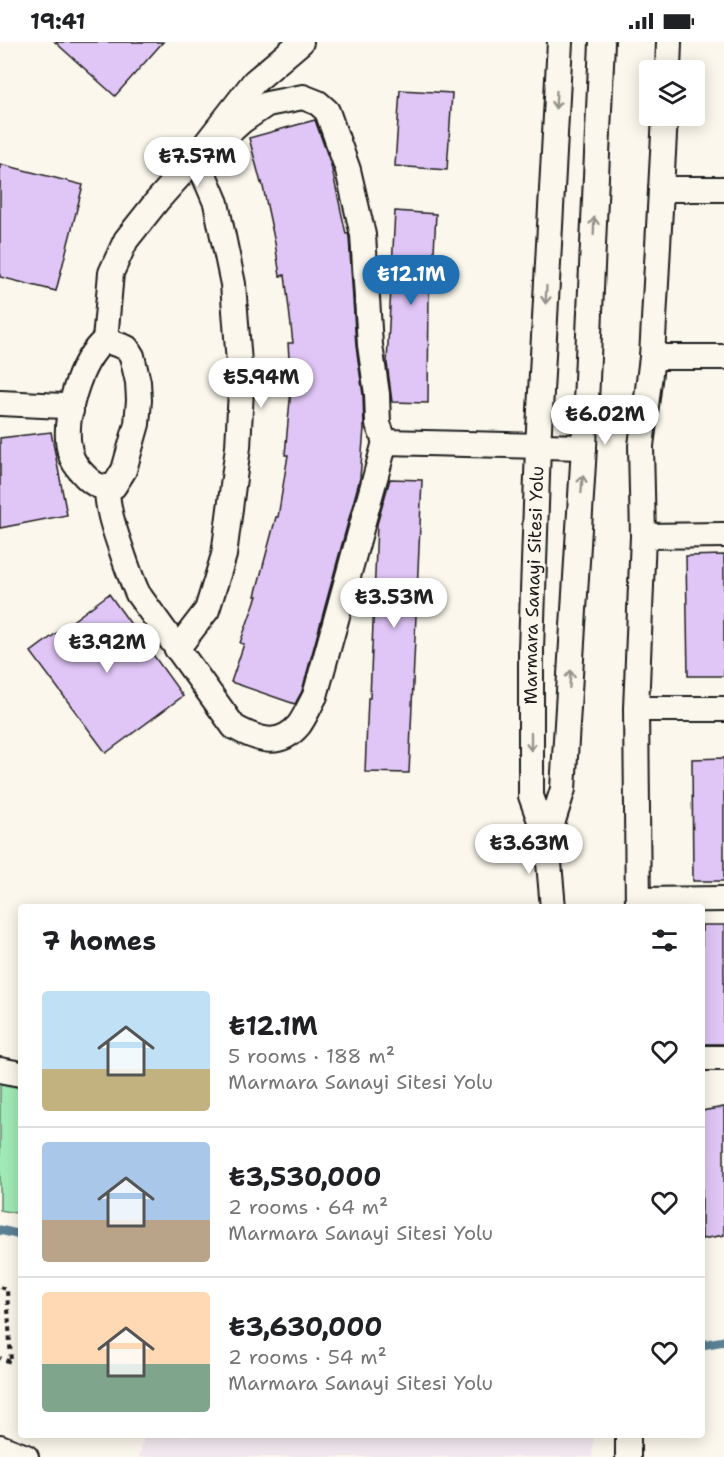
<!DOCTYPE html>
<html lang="en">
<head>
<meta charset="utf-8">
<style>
	body { margin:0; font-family:"Shantell Sans",sans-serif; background:#f2f2f2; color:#202124; height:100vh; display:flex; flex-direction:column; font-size:22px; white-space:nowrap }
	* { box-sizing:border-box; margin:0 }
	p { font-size:20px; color:#757577 }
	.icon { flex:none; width:33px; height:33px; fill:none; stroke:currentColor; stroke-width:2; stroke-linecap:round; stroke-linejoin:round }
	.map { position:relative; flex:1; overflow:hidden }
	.side { position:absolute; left:18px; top:862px; width:687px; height:534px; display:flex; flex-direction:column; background:#fff; border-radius:6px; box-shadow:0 3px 15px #0003 }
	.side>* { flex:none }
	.buttons { position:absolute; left:639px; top:18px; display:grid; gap:12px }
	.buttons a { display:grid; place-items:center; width:66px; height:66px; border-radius:6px; background:#fff; box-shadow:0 3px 15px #0003; font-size:30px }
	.price { position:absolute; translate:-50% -51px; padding:0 14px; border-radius:21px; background:#fff; color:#222; font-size:20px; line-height:39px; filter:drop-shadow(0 2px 3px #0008) }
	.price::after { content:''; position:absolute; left:50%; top:36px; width:18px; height:14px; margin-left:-9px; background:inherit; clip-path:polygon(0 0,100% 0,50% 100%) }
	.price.on { background:#1f6fb2; color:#fff }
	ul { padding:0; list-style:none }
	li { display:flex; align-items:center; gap:18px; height:150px; padding:0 24px }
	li+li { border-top:2px solid #e0e0e0 }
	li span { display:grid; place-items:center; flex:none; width:168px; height:120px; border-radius:6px; color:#555 }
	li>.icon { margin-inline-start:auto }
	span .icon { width:72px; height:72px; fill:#fffc; stroke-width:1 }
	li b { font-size:26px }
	h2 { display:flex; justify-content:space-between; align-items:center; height:72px; padding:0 24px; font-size:26px }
	.status { display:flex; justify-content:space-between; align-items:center; height:42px; padding:0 30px; background:#fff; direction:ltr }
	.status svg { height:16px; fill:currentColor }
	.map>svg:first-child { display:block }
	.built { fill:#f3e8ef }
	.green { fill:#a1eab7; stroke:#5e836a; stroke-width:1.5 }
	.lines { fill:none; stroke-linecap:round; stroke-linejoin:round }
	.stream { stroke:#5a8195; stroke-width:9 }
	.building { fill:#e0c6f6; stroke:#1c1c1c; stroke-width:1.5 }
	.minor-casing { stroke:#1c1c1c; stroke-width:28 }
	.path { stroke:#1c1c1c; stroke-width:4; stroke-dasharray:4.5 4.5; stroke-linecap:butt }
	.minor { stroke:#fbf7ec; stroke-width:24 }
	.oneway { stroke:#97948e }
	.labels { text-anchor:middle; stroke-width:4.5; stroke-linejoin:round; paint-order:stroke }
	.street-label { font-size:18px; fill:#1c1c1c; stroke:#fbf7ec }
</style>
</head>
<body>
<div class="status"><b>19:41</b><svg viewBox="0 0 49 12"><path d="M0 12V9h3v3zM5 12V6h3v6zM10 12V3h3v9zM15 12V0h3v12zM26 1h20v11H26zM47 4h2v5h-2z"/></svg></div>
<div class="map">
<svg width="724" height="1415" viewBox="0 0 724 1415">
	<rect width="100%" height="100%" fill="#fbf7ec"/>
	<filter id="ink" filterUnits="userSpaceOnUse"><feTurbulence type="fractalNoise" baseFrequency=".0167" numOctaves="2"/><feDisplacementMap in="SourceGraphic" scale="12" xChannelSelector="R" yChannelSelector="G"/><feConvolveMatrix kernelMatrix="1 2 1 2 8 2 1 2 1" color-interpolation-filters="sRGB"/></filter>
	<g filter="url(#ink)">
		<polygon class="built" points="145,1394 594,1394 592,1415 139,1415"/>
		<polygon class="green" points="0,1042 21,1046 21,1172 0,1168"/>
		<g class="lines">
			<g class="stream">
				<polyline points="0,1188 21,1193"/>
				<polyline points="702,1303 724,1299"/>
			</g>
		</g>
		<g class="building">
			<polygon points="55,0 163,0 115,54"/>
			<polygon points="400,48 452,51 447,128 395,124"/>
			<polygon points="315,78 331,123 346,192 348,191 349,195 356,304 363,353 364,386 360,436 302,649 295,662 231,640 244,602 240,601 257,554 255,554 276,475 278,475 288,413 285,413 291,347 288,301 293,301 285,233 280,234 275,201 262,140 261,141 249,96"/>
			<polygon points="0,122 83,143 56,249 0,235"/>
			<polygon points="395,169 436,172 432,247 429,247 428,361 392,360 387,321"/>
			<polygon points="51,390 67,473 0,486 0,396"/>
			<polygon points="390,437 422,438 409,731 365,730 368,656 370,656 377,482"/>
			<polygon points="724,513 724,634 688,634 686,514"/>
			<polygon points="109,552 183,654 106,711 31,610"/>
			<polygon points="724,716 724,839 693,839 692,717"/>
			<rect x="702" y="883" width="22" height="119"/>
			<polygon points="724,1065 724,1193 702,1197 702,1069"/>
		</g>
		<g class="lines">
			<g class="minor-casing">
				<g id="minor">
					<polyline points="668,28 669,0"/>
					<polyline points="661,147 724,147"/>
					<polyline points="105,298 111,231 126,198 157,159 190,122 254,40 301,0"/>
					<path d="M105,298L127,306L132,314L138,340L139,358L137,382L124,428L114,444C101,447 94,443 85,434C79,428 72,419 70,410C62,378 79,319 105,298Z"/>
					<polyline points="652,315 724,315"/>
					<polyline points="0,361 63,364 71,369"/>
					<path d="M107,445C107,467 114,486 121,507C126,522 131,537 138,552L234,685C256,697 279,707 299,683C305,675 310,663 315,654L385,400"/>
					<polyline points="643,494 724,493"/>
					<polyline points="177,607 207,568 224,513 238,405 241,348 233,242 216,161 196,114 223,96 242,79 267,62 303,55 318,61 327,69 348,128 363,193 370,303 377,352 378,382 385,400 584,405"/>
					<polyline points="636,667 724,667"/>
					<polyline points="547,798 563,747 584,405 602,0"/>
					<polyline points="638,858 724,857"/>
					<path id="s1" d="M553,866L547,798L531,754V607L538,405L560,0"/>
					<polyline points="638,866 636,667 643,494 641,404 652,315 665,74"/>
					<polyline points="702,1016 724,1016"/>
					<polyline points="0,1028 21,1032"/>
					<polyline points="0,1405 26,1415"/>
					<polyline points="628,1415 628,1394"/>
				</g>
			</g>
			<polyline class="path" points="0,1245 7,1248 11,1320 0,1316"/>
			<use href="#minor" class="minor"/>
		</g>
		<defs><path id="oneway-shaft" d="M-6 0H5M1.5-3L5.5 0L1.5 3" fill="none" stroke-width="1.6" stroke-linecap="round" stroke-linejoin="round" transform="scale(1.5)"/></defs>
		<g class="oneway">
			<use href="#oneway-shaft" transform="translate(556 58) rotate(93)"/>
			<use href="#oneway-shaft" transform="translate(594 184) rotate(-88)"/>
			<use href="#oneway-shaft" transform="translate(546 253) rotate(93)"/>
			<use href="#oneway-shaft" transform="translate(582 442) rotate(-86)"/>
			<use href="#oneway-shaft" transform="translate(570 637) rotate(-86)"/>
			<use href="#oneway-shaft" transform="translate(531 700) rotate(90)"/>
		</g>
	</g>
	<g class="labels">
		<g class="street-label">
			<text dy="6" stroke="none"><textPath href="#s1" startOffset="326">Marmara Sanayi Sitesi Yolu</textPath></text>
		</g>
	</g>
</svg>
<div class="buttons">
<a><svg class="icon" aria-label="layers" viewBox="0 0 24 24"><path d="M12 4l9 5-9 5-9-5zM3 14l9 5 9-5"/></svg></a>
</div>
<b class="price" style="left:197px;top:146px">₺7.57M</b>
<b class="price on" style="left:411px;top:264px">₺12.1M</b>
<b class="price" style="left:261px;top:367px">₺5.94M</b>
<b class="price" style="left:605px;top:404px">₺6.02M</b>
<b class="price" style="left:394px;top:587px">₺3.53M</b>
<b class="price" style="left:107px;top:632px">₺3.92M</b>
<b class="price" style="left:529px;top:833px">₺3.63M</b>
<section class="side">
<h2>7 homes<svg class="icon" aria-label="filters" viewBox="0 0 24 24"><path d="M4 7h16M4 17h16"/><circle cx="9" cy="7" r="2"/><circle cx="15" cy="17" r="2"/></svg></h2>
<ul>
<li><span style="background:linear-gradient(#bfe0f5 65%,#c2b280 0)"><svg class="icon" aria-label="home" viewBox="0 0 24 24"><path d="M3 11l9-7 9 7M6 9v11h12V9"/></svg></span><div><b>₺12.1M</b><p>5 rooms · 188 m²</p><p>Marmara Sanayi Sitesi Yolu</p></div><svg class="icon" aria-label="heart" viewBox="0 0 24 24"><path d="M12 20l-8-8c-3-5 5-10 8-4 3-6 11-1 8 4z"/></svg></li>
<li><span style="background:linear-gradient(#a9c7e8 65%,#b9a48a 0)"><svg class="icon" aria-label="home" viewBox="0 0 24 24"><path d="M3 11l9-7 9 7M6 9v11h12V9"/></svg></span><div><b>₺3,530,000</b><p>2 rooms · 64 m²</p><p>Marmara Sanayi Sitesi Yolu</p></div><svg class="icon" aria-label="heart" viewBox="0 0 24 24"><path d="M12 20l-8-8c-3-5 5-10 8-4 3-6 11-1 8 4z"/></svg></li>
<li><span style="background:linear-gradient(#ffd9b3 60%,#7fa58c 0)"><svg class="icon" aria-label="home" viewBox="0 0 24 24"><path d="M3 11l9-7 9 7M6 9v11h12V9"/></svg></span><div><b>₺3,630,000</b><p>2 rooms · 54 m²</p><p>Marmara Sanayi Sitesi Yolu</p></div><svg class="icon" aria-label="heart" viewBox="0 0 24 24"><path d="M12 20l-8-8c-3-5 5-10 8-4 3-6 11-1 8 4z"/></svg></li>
</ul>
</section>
</div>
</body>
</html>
